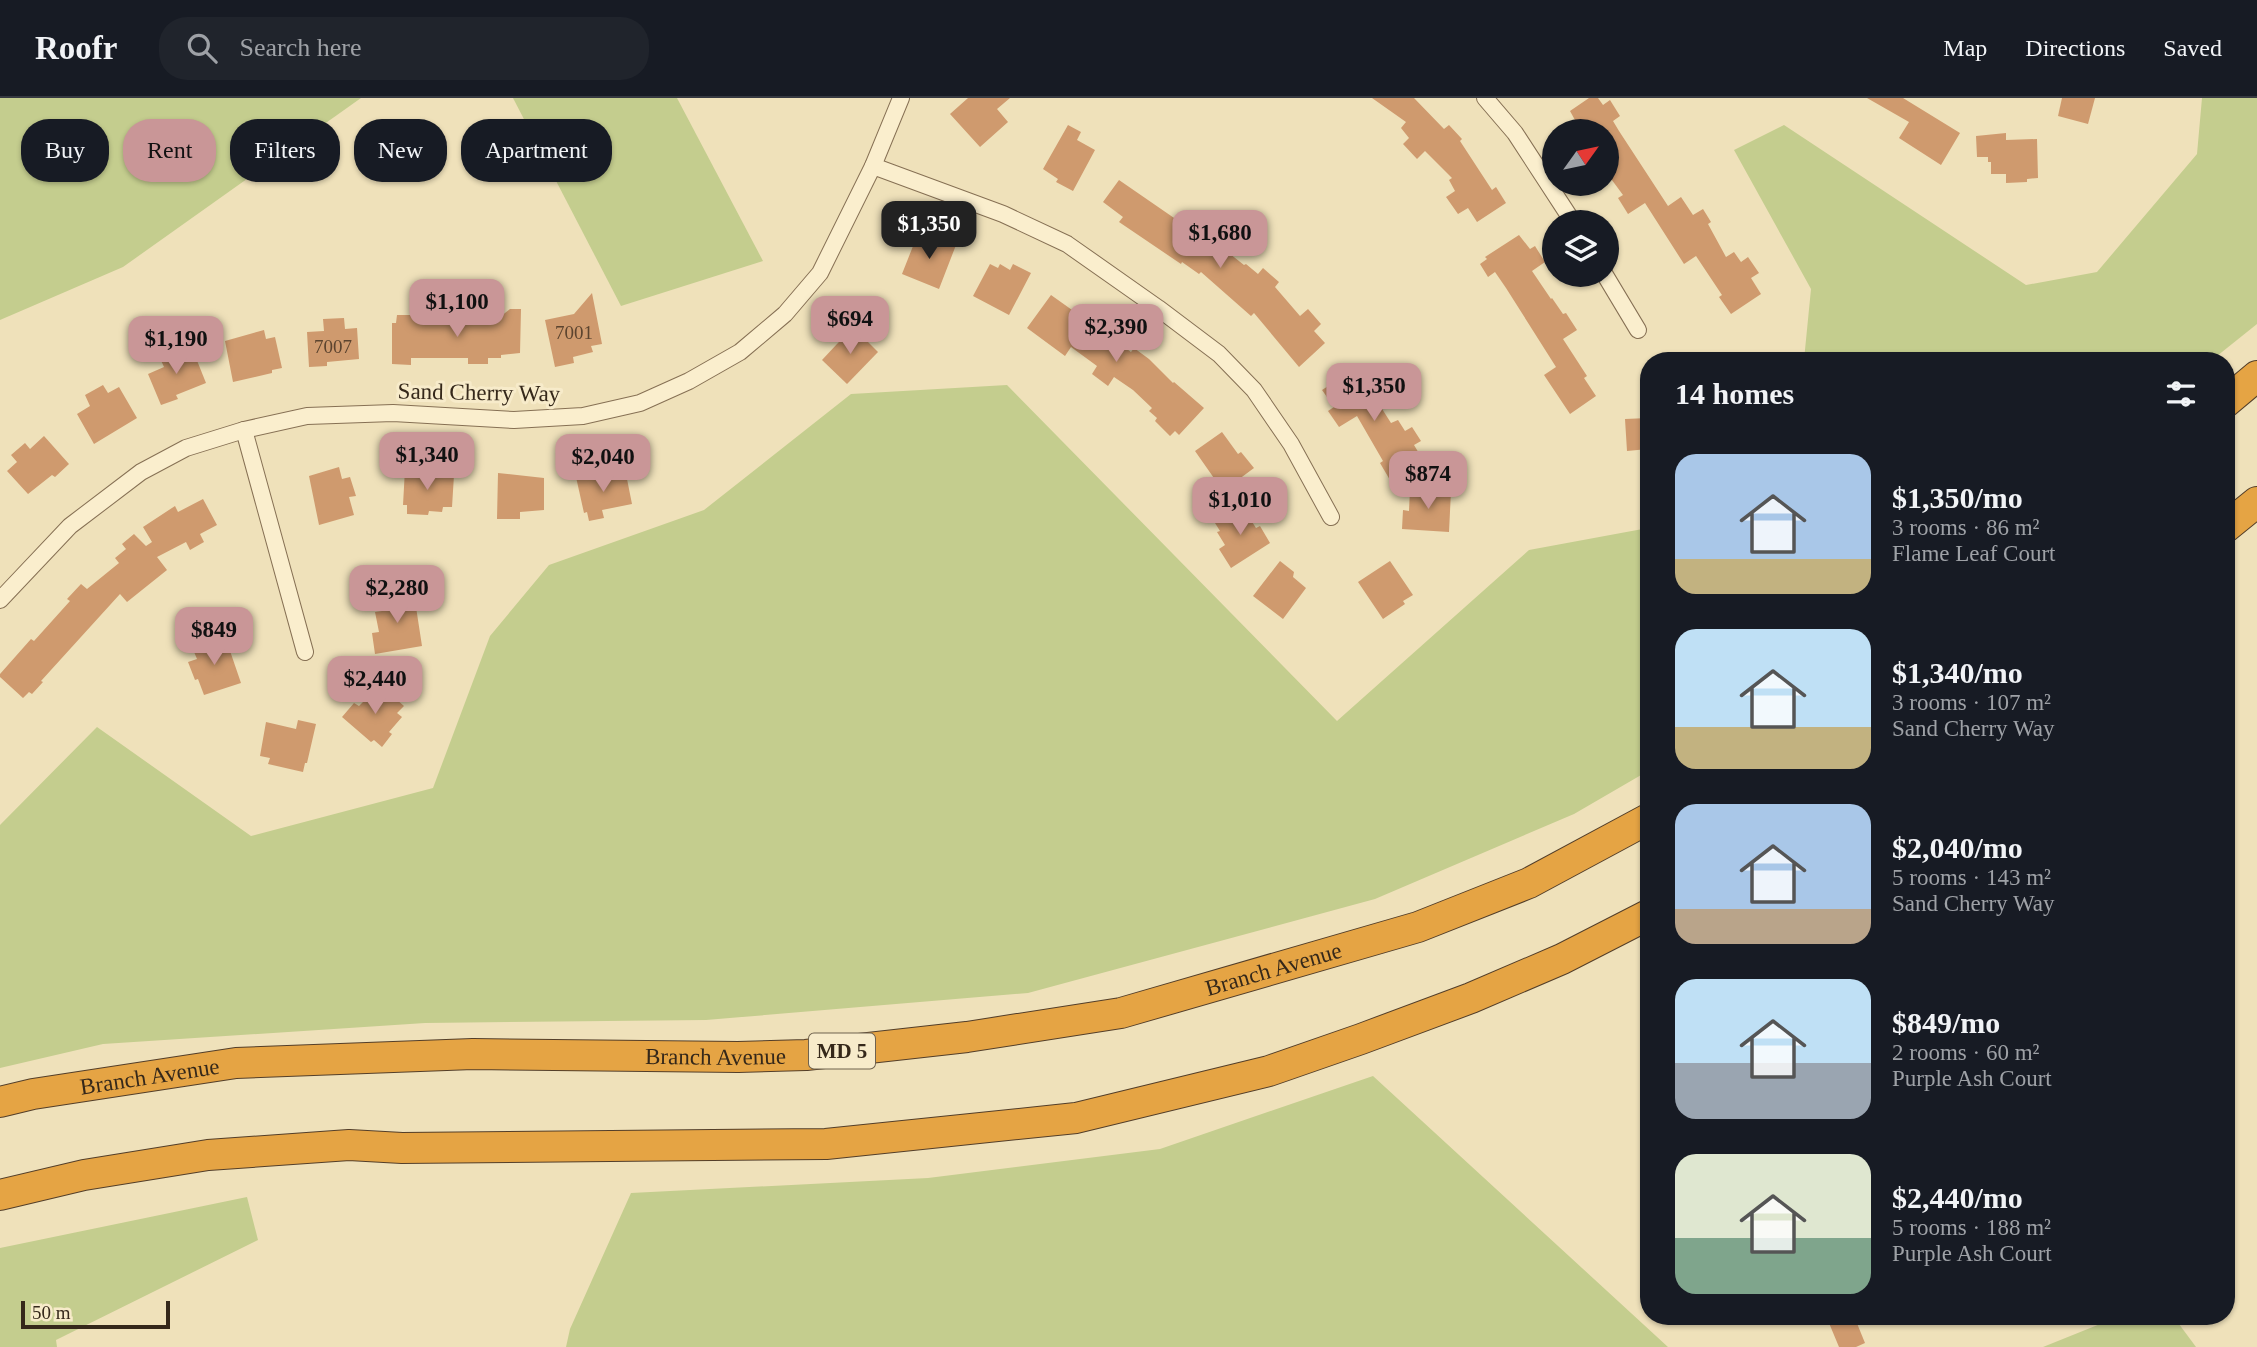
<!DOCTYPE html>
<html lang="en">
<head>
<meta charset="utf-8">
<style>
	body { margin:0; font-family:Georgia,serif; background:#20242c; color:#f1f3f6; height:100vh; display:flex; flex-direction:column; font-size:26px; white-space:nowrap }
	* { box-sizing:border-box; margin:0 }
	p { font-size:23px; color:#9ea1a6 }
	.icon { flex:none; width:38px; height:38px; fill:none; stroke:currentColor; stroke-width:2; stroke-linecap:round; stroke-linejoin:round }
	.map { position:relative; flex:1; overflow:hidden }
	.sheet { position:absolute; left:1640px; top:254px; width:595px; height:973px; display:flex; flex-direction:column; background:#171b24; border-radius:28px; box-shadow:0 2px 5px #0004 }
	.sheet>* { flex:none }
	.top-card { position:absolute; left:21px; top:21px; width:665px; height:63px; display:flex; gap:14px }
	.needle { width:46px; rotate:57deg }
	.tools { position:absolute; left:1542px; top:21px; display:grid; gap:14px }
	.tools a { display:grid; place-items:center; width:77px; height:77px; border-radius:50%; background:#171b24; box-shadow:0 2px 5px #0004; font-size:35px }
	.scale { position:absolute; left:21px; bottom:18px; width:149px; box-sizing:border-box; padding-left:7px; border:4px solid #35281a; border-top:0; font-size:19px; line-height:24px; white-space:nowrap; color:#35281a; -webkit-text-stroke:5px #f7ebca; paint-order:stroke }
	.price { position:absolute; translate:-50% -60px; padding:0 16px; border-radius:14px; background:#c99697; color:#111; font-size:23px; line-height:46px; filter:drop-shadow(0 2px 4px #0008) }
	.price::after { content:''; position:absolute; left:50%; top:42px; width:21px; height:16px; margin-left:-10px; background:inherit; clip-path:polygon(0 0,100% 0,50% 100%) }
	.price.on { background:#222; color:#fff }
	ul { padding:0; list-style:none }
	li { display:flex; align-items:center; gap:21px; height:175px; padding:0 35px }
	li span { display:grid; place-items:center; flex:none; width:196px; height:140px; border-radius:21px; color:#555 }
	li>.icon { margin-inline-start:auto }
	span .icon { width:84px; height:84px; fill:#fffc; stroke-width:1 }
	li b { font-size:30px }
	h2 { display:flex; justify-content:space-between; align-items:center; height:84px; padding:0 35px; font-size:30px }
	.tag { padding:0 24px; border-radius:28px; background:#171b24; box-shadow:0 2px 5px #0004; font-size:24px; line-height:63px }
	.tag.on { background:#c99697; color:#111 }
	header { display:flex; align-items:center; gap:42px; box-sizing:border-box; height:98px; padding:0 35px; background:#171b24; border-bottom:2px solid #363941 }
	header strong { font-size:33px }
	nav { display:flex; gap:38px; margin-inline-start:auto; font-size:24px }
	.search { width:490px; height:63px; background:#20242c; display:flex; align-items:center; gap:18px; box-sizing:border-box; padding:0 24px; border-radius:28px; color:#9ea1a6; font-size:26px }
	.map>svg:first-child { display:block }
	.green { fill:#c4cd8e }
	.building { fill:#cf9a6e }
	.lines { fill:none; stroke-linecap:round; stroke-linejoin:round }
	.street-casing { stroke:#867054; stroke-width:18 }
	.highway-casing { stroke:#533e29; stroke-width:32 }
	.street { stroke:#faeecd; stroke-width:16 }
	.highway { stroke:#e5a444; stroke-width:30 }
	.labels { text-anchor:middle; stroke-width:6; stroke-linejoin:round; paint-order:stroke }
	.number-label { font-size:19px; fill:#5c442f }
	.shield { fill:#f7ebca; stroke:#6f624f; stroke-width:2 }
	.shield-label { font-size:21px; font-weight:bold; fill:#35281a }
	.street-label { font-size:23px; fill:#35281a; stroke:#f7ebca }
</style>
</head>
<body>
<header>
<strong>Roofr</strong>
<div class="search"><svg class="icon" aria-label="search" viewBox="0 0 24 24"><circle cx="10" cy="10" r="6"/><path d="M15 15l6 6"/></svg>Search here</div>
<nav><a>Map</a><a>Directions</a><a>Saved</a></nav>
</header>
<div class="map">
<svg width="2257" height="1249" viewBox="0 0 2257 1249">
	<rect width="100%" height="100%" fill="#efe1ba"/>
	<g class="green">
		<polygon points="0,0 361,0 123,169 0,222"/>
		<polygon points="513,0 677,0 763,163 621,208"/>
		<polygon points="2202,0 2257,0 2257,226 2212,262 1804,262 1811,191 1734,52 1784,27 2026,187 2097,174 2197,56"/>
		<polygon points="1007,287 1337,623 1529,452 1648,430 1648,673 1574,716 1375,801 1028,895 706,922 425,925 103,946 0,970 0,727 97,629 251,738 433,690 490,538 549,467 704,412 851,296"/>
		<polygon points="1373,978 1668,1249 566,1249 570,1231 631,1095 928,1080 1160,1051"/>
		<polygon points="247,1099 258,1142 56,1242 57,1249 0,1249 0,1150"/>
		<polygon points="2120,1218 2173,1218 2196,1249 2043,1249"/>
	</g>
	<g class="building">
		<polygon points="968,0 1010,0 997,11 1008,24 980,49 950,16"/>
		<polygon points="1372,0 1414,0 1444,31 1449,27 1462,41 1460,43 1492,92 1496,89 1506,105 1477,124 1468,110 1458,116 1446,99 1455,93 1449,82 1452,80 1425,53 1417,61 1403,46 1409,40 1401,30 1406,24"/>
		<polygon points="1589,0 1598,0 1603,7 1610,2 1620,18 1613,23 1619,33 1668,108 1681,99 1693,117 1703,111 1711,124 1708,126 1726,159 1734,154 1741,164 1748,159 1759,175 1751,180 1761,196 1731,216 1719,199 1722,197 1696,158 1684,166 1645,105 1628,116 1618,100 1623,97 1606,74 1606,33 1581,33 1570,13"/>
		<polygon points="1867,0 1903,0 1960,35 1941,67 1899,40 1909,24"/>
		<polygon points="2062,0 2095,0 2088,26 2058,18"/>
		<polygon points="1068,27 1081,34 1077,42 1095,52 1073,93 1056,84 1058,81 1043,71"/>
		<polygon points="2006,35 2006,42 2037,41 2038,80 2027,81 2027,84 2006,85 2006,76 1991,76 1991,64 1988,64 1988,59 1977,59 1976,38"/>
		<polygon points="1119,82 1177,122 1181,117 1221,146 1220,148 1244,167 1246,166 1258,176 1263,170 1279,184 1275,189 1300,218 1308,211 1321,226 1314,233 1325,245 1299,269 1254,215 1251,218 1201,174 1199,176 1182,164 1181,166 1119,124 1123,119 1103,104"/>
		<polygon points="1519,137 1530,151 1535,148 1545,164 1532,173 1551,201 1552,200 1563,216 1566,215 1577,232 1563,241 1587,278 1584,280 1596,298 1570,316 1544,277 1556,269 1506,190 1495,174 1488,179 1480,166 1487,161 1485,159"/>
		<polygon points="917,138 936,146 939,140 956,147 939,191 902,176"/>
		<polygon points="990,166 998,170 1000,166 1010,172 1013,166 1031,175 1009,217 973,198"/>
		<polygon points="592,195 602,246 591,248 593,254 573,259 574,265 555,269 545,222 574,216"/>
		<polygon points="1051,197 1131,254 1134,250 1149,261 1173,285 1174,284 1204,310 1179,337 1175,333 1170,338 1155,323 1157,320 1149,313 1152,310 1133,292 1114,279 1108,288 1092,276 1097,268 1071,249 1065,258 1027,230"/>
		<polygon points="510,211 521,211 520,255 501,257 501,260 488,260 488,266 468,266 468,260 411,260 411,267 392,266 392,225 396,225 397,217 415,217 415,222 432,222 432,227 469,227 469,218 500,219"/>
		<polygon points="344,220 345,231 357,230 359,261 327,264 327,268 309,269 307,234 324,233 323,221"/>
		<polygon points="853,229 878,254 847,286 822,262"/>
		<polygon points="264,232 266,241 275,239 282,270 272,272 272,275 233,284 225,243"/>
		<polygon points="179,250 183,260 194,255 206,285 176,297 178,301 161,307 148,276 164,269 159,258"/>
		<polygon points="1356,270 1391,325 1398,322 1405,333 1412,329 1421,343 1414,347 1423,362 1390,382 1380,365 1383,363 1357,318 1339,329 1328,313 1334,309 1322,292"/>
		<polygon points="103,287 108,295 119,289 137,320 94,346 77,316 90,308 85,297"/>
		<polygon points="1648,320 1648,351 1627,353 1625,321"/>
		<polygon points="1222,334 1238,356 1241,354 1254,370 1223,393 1195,353"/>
		<polygon points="44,338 69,366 55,379 52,377 28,396 7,373 17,364 11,357 25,345 30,351"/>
		<polygon points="339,369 342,381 350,379 356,398 349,399 354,417 319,427 309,378"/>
		<polygon points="405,371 454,377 452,409 443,409 442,414 429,413 428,417 407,416 407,407 403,407"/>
		<polygon points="498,375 544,380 544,412 520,414 520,421 497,421"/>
		<polygon points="595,375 596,382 626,376 632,406 602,412 604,420 589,423 587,414 584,415 576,379"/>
		<polygon points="1410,391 1451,393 1449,434 1402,431 1403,412 1409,413"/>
		<polygon points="203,401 217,427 200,436 204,444 190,452 186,444 157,459 167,472 127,504 120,496 41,583 43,584 32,596 29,594 23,600 0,579 0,576 31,541 34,543 70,503 67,501 81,486 87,491 119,465 115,460 126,451 122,446 134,436 146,448 152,444 143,429 175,408 178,414"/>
		<polygon points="1242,408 1256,430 1260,428 1270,445 1231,470 1219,451 1225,447 1217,434 1220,433 1215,425"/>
		<polygon points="1280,463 1294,474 1293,479 1306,490 1283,521 1253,498"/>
		<polygon points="1390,463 1413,497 1403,503 1405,506 1383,521 1358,484"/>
		<polygon points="414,496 422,548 375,556 372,535 379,534 375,514 382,513 380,502"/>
		<polygon points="222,539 225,548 228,547 241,585 204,597 198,581 195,582 188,564 197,561 192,549"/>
		<polygon points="380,587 404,608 397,615 402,619 389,634 392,636 382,649 374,642 371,644 342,619 354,605 359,608"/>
		<polygon points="298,622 316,626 307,665 305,665 303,674 268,666 270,660 260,658 266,624 296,631"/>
		<polygon points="1831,1218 1854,1218 1865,1245 1856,1249 1839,1249 1829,1225 1834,1223"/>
	</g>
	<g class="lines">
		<g class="street-casing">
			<g id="street">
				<polyline points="1485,0 1515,35 1573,124"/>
				<polyline points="873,68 1003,116 1067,146 1158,210 1219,256 1254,292 1291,346 1331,419"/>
				<polyline points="1605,177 1638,232"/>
				<polyline points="244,332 305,554"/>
				<polyline points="0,502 70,428 141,374 186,350 244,332 307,318 393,315 514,322 583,318 640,305 689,283 740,254 785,216 820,175 873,68 901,0"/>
			</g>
		</g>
		<g class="highway-casing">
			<g id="highway">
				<polyline points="2226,304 2257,278"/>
				<polyline points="2226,429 2257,404"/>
				<path id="s1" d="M0,1004L33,996L236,965L473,956L738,959L806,957L967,939L1121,915L1418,829L1529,785L1648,721"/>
				<polyline points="0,1097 84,1077 208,1057 349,1047 402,1050 826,1046 1076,1020 1269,973 1361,941 1471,900 1562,861 1648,817"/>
			</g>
		</g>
		<use href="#street" class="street"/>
		<use href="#highway" class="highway"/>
	</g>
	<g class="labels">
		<g class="number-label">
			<text x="574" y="241">7001</text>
			<text x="333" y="255">7007</text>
		</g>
		<rect class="shield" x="809" y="935.5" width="66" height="35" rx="5"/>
		<g class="shield-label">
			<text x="842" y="960">MD 5</text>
		</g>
		<g class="street-label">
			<text transform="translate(479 294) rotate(1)" y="8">Sand Cherry Way</text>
			<text dy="8" stroke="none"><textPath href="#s1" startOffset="1286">Branch Avenue</textPath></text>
			<text dy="8" stroke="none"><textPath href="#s1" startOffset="719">Branch Avenue</textPath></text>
			<text dy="8" stroke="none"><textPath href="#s1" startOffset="152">Branch Avenue</textPath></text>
		</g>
	</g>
</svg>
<div class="tools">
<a><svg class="needle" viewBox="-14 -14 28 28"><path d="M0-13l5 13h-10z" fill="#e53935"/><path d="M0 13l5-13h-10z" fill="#9ea1a6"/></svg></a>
<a><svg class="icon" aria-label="layers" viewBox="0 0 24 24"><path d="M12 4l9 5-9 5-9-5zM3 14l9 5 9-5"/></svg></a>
</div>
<div class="scale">50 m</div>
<b class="price on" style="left:929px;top:163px">$1,350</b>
<b class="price" style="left:1220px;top:172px">$1,680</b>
<b class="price" style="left:457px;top:241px">$1,100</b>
<b class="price" style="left:850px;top:258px">$694</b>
<b class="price" style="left:1116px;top:266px">$2,390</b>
<b class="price" style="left:176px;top:278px">$1,190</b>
<b class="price" style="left:1374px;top:325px">$1,350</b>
<b class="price" style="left:427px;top:394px">$1,340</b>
<b class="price" style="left:603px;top:396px">$2,040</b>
<b class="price" style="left:1428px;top:413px">$874</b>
<b class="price" style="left:1240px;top:439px">$1,010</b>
<b class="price" style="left:397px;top:527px">$2,280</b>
<b class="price" style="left:214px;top:569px">$849</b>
<b class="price" style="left:375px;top:618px">$2,440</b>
<div class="top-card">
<a class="tag">Buy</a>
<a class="tag on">Rent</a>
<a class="tag">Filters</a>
<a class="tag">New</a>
<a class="tag">Apartment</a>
</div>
<section class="sheet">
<h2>14 homes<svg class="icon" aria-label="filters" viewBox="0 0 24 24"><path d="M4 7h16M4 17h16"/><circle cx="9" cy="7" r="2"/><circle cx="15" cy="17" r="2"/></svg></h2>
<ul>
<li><span style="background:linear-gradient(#a9c7e8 75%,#c2b280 0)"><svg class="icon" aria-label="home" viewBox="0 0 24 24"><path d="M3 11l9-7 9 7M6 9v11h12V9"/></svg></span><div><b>$1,350/mo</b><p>3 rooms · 86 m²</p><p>Flame Leaf Court</p></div></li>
<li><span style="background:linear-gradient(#bfe0f5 70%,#c2b280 0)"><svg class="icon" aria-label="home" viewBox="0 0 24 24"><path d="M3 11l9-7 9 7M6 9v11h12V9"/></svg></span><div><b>$1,340/mo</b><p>3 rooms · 107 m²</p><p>Sand Cherry Way</p></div></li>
<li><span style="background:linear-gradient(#a9c7e8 75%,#b9a48a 0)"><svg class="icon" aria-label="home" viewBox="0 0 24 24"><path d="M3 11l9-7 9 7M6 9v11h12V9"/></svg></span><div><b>$2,040/mo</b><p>5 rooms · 143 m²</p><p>Sand Cherry Way</p></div></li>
<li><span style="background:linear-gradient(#bfe0f5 60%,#9aa5b1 0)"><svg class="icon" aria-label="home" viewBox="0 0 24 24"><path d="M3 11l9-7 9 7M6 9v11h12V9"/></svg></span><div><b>$849/mo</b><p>2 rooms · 60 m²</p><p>Purple Ash Court</p></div></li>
<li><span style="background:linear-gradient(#dfe7d0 60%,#7fa58c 0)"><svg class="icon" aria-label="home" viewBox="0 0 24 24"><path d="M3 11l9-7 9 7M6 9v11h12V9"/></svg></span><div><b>$2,440/mo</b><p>5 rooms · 188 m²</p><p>Purple Ash Court</p></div></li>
</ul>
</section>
</div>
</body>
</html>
